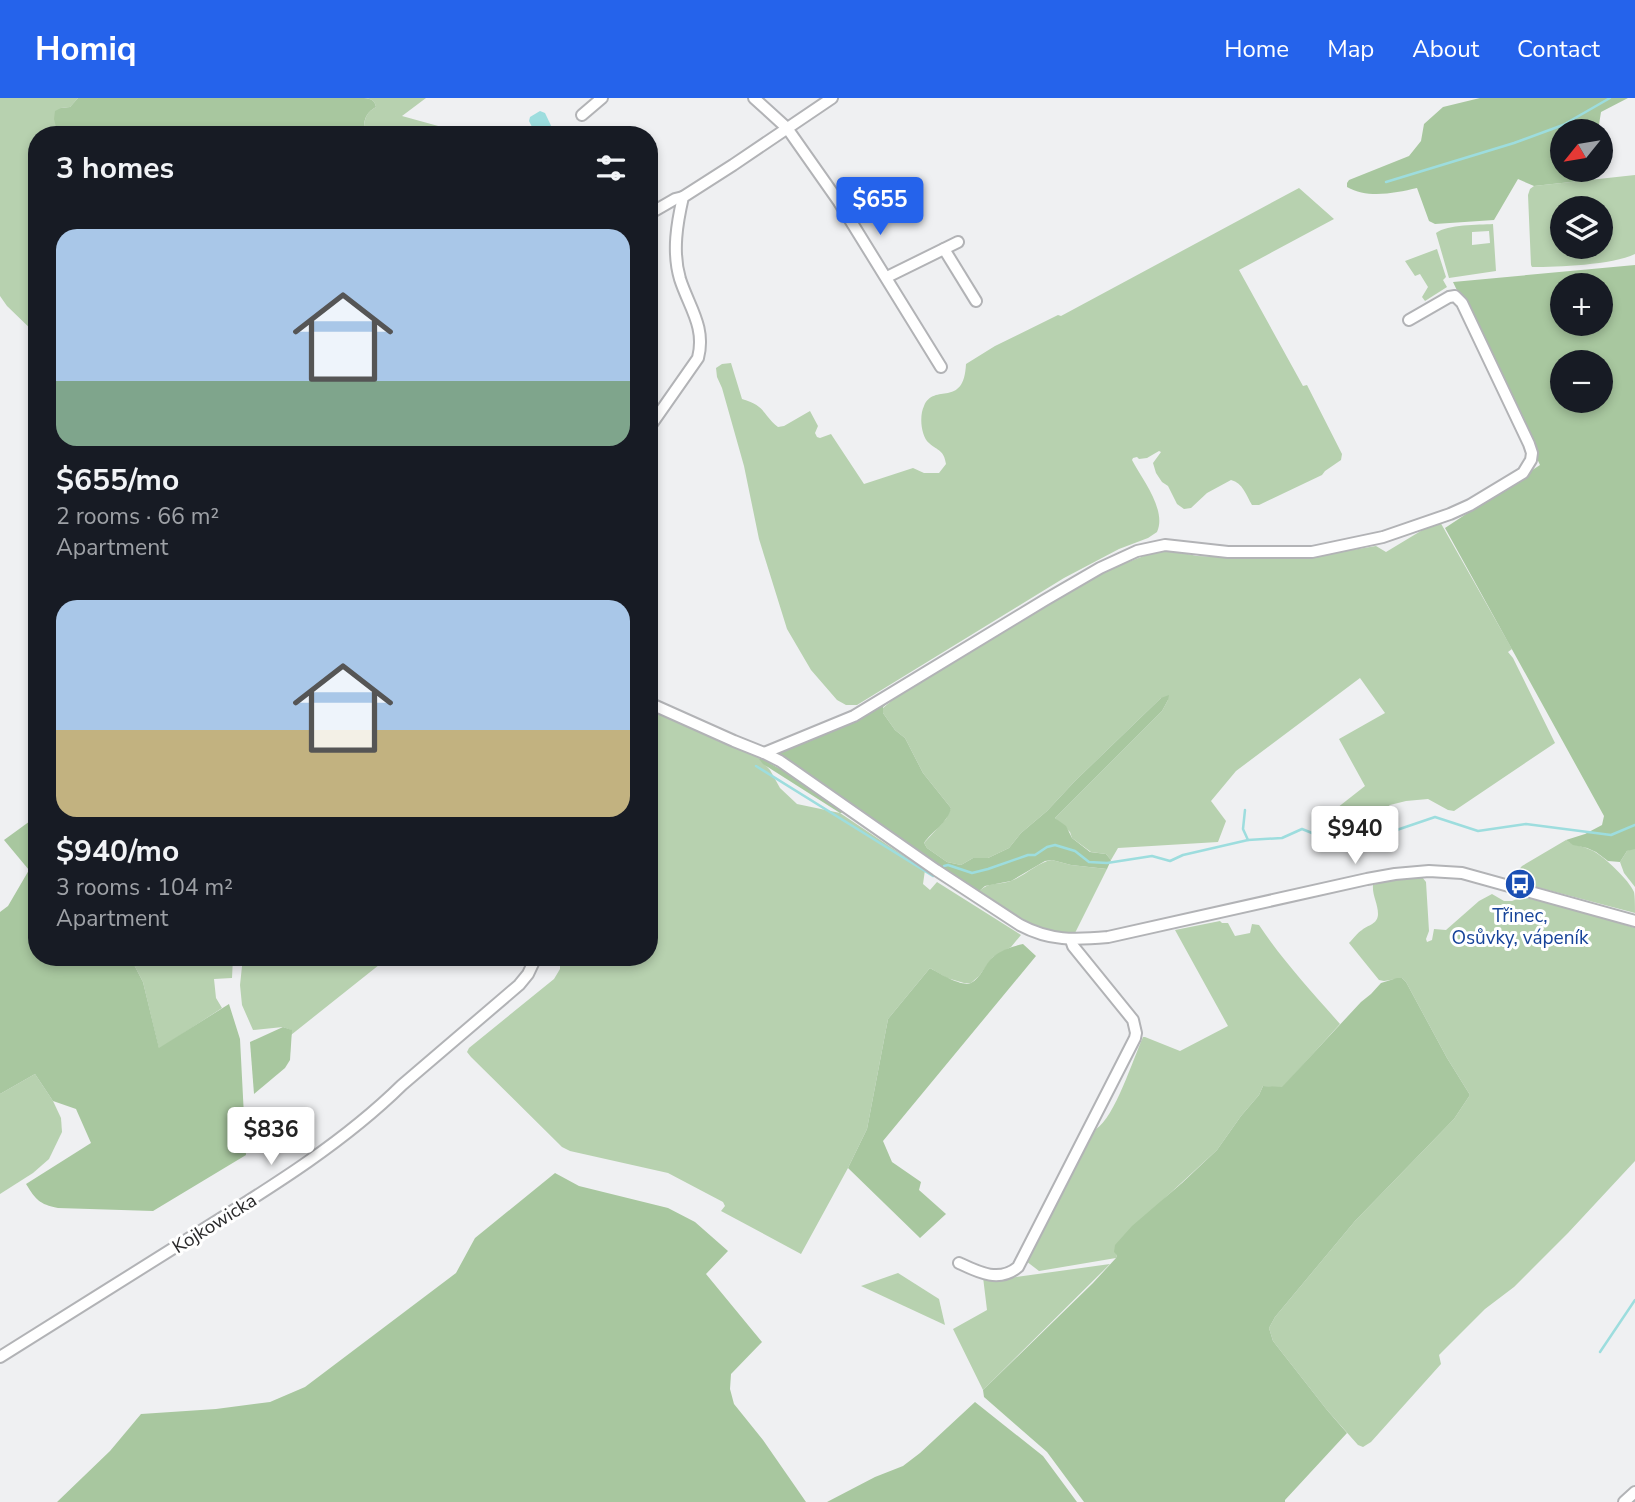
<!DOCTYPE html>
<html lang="en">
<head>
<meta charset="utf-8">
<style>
	body { margin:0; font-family:"Nunito Sans",sans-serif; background:#242831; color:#f1f3f6; height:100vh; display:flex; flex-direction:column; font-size:26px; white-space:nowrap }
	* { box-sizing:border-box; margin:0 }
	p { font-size:23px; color:#9ea1a6 }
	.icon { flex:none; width:38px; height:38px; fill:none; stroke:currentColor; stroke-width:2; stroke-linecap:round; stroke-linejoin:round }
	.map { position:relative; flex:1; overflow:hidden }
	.drawer { position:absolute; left:28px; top:28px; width:630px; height:840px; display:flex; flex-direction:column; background:#171b24; border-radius:28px; box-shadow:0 4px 10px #0003 }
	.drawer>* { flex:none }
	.needle { width:46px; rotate:240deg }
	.tools { position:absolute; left:1550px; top:21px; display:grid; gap:14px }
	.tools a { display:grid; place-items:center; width:63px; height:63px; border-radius:50%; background:#171b24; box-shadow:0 4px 10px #0003; font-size:35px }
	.price { position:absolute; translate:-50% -60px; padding:0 16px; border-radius:7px; background:#fff; color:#222; font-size:23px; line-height:46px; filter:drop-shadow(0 2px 4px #0008) }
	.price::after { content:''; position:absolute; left:50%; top:42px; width:21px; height:16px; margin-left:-10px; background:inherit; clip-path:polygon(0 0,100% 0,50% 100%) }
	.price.selected { background:#2563eb; color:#fff }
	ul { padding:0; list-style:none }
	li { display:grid; align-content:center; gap:14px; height:371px; padding:0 28px }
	li span { display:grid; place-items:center; height:217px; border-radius:21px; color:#555 }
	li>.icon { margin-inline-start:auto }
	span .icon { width:126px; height:126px; fill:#fffc; stroke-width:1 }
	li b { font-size:30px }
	h2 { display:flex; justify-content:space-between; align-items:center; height:84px; padding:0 28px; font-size:30px }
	header { display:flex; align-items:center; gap:42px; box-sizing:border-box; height:98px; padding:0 35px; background:#2563eb; color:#fff }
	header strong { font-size:33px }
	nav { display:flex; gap:38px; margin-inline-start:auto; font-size:24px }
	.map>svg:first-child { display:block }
	.green { fill:#b7d1af; fill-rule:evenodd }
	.forest { fill:#a8c79f; fill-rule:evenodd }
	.water { fill:#9dddde }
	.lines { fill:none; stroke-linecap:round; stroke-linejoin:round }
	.stream { stroke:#9dddde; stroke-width:2.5 }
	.minor-casing { stroke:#b2b3b6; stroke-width:14 }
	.minor { stroke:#fff; stroke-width:10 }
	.labels { text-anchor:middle; stroke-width:6; stroke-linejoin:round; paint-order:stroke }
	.transit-label { font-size:19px; fill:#164399; stroke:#fff }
	.street-label { font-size:19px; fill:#2a2a2b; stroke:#fff }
</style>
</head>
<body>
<header>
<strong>Homiq</strong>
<nav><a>Home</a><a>Map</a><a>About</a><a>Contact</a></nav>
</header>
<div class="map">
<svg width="1635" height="1404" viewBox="0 0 1635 1404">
	<rect width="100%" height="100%" fill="#eff0f2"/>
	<g class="green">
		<polygon points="0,0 78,0 70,9 61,10 55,31 58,37 37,37 37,237 7,208 0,198"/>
		<path d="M364,0H426L402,18L449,31L457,37H352L364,31C364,20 367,14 376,9C374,1 371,1 364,0Z"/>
		<path d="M1635,77V156C1612,167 1558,169 1532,169L1531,167L1528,97L1530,91L1534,88ZM1563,110H1601V149H1563Z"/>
		<path d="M1299,90L1334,121L1239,172L1303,288L1307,287L1342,356L1341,362L1325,373L1322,377L1259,407H1252C1246,397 1243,385 1231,382L1207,395L1191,410L1184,411L1177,406L1168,388L1162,384L1156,375L1153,365L1161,354L1159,353L1147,360L1139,361L1137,359L1133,360L1132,362C1142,381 1167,412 1157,434L1148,440L1119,451L1064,480L857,607H846L837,602L811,572L787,531L759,441L744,368L722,290L717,279L716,270L722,266L731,265L742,301C766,308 761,315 778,329L784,328L810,313L818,328L815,335L817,339L820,340L831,336L864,386L913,370L924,375H939L946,366C944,352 938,353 929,345C921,338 919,318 924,308C934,284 964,311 966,266L995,248L1058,217L1061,218Z"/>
		<path d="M1493,126L1496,173L1449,180L1436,135C1448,126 1478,127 1493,126ZM1489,133L1490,145L1472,147V134Z"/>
		<polygon points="1437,151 1446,179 1443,182 1447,189 1425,203 1422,199 1428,189 1420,176 1415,178 1405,163"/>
		<polygon points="1439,422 1512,551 1508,554 1513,560 1555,645 1454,713 1448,712 1428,701 1406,703 1390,707 1371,721 1360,725 1351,724 1340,720 1336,716 1337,710 1365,688 1339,641 1385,615 1360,580 1236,673 1211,703 1226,723 1218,744 1118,750 1111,762 1106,756 1091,754 1072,740 1070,734 1055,720 1162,613 1168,602 1161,600 1075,683 1047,713 1021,735 1009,750 988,760 973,760 961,767 947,764 927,750 924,745 946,721 951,710 923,675 905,640 895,632 883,615 883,610 896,599 1097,478 1123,466 1157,453 1174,453 1197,458 1248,460 1352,452 1376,448 1386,454"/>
		<polygon points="649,612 757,658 770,672 780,690 797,706 840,715 925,772 923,786 930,792 937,784 1021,837 1011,849 993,859 979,878 971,885 964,885 947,880 930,870 888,921 867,1031 848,1070 801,1156 721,1113 725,1108 723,1104 668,1075 570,1053 562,1049 471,959 467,954 469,950 554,881 560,871 560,859 649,859"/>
		<path d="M1566,742C1574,748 1583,748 1591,752C1602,756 1630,783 1634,794C1635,799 1635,809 1635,815L1510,782L1522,768Z"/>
		<polygon points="1633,750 1635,751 1635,789 1624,775 1620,764 1627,753"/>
		<path d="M1052,762L1071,767L1107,771L1075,835C1034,835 1011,816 977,795C992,781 997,789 1013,782C1026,777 1038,764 1052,762Z"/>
		<path d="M1422,779L1426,784L1429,833L1426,841L1427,844L1432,842L1434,831L1446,832L1479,803L1492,796L1504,803H1512L1522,799L1563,808L1635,830V1063L1568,1135L1514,1189L1485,1211L1439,1257L1441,1266L1371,1344L1363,1349L1358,1347L1327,1312L1273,1243L1269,1230L1275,1219L1355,1123L1454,1021L1470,997L1447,960L1406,884L1402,880L1384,883L1379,882L1349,845C1353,841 1357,835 1362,832C1368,827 1378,826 1378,816C1378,806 1372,797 1373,787L1390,782Z"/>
		<path d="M1220,823L1222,825H1228L1235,838L1250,835L1252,826L1259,827C1283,863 1312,894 1340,926L1282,990L1263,988L1259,997L1241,1018L1217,1052L1166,1099L1117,1157L1116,1160L1039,1173L1026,1163L1064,1086L1096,1031C1115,1019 1133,961 1143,939H1145L1180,953L1228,928L1175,832Z"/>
		<polygon points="130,859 233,859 232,880 214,881 216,900 222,910 159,951 143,884"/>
		<polygon points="243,859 389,859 291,937 291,932 283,929 253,932 242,907 240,887"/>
		<polygon points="35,976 53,1003 61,1020 62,1034 49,1061 33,1075 0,1096 0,996"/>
		<polygon points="1110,1166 983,1292 953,1231 987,1212 983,1179 1002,1181"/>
		<polygon points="898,1175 939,1201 945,1227 861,1188"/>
	</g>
	<g class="forest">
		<path d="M78,0H364C371,1 374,1 376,9C367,14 364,20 364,30L352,37H312C304,32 295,32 287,37H58L54,21L55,13L61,10L70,9Z"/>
		<path d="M1480,0H1628L1601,14L1598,33H1563V72H1581L1580,83L1534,88L1518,81L1494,122L1435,126L1429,123L1417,90C1395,95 1368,101 1347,89V85L1349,82L1409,58L1421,43L1424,26L1443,9Z"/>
		<path d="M1635,167V751L1627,753L1620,764L1608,763L1596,754L1587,750L1573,747L1566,742L1585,736L1602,727L1604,718L1445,430L1540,367L1453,184ZM1563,187H1601V226H1563ZM1563,264H1601V303H1563Z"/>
		<path d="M1169,597L1168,602L1162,613L1055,720L1066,728L1072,740L1090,754L1106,756L1111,762L1107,771L1071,767L1052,762L1045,763L1011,783L985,788L977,795L859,711L840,715L763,666L759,661L761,660L780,671L779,656L781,651L896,599L883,609V615L895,632L905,640L923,675L951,710C948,725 932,733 924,745L927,750L947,764L961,767L973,760H988L1009,750L1021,735L1047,713L1075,683L1161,600Z"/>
		<path d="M37,718V859H130L143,884L159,950L229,906L240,941L246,1057L153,1113L58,1110C39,1106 36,1102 26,1086L91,1045L76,1011L53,1003L35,976L0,996V814L8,808L29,772L4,742Z"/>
		<path d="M1023,846L1036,858L883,1043L892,1064L921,1084L919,1092L946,1116L920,1140L848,1070L867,1031L888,921L930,870C939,875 961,889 971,885C981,880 985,866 993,859C1001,852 1013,848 1023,846Z"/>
		<polygon points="1397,880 1402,880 1406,884 1447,960 1470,997 1454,1021 1355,1123 1275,1219 1269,1230 1273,1243 1327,1312 1347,1335 1285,1402 1285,1404 1084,1404 1047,1354 984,1299 983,1292 1093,1185 1116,1160 1117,1157 1114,1154 1115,1147 1132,1128 1182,1085 1217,1052 1241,1018 1259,997 1263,988 1282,989 1361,904 1371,896 1381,885"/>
		<polygon points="283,929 292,932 290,962 285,970 254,996 250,944"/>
		<polygon points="555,1075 579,1088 668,1110 695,1124 728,1153 706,1176 762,1244 731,1276 730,1291 734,1306 763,1342 806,1404 57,1404 110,1353 141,1316 216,1311 270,1304 305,1289 456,1175 475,1140"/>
		<polygon points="975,1304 1043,1358 1077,1404 827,1404 875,1379 903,1368 920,1355"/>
	</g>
	<g class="water">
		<polygon points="540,13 545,15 555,36 536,37 529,23 530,19"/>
		<path d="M1370,729C1378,728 1386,729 1388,738L1382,744L1367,747L1365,745L1362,737L1365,732Z"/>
		<polygon points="1342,733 1348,734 1355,740 1354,742 1344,745 1335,742 1335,736"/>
	</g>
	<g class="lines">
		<g class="stream">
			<polyline points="1386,84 1514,45 1563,27 1610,0"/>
			<polyline points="756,668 933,778"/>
			<polyline points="1245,712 1243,731 1248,742"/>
			<polyline points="1385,736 1435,719 1478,733 1526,726 1611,737 1635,727"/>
			<polyline points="944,768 948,767 972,775 988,771 1028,757 1035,757 1047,749 1055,747 1075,753 1089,764 1107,765 1152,758 1170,763 1183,757 1248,742 1282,740 1302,731 1322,739 1337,739"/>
			<polyline points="1600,1254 1635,1202"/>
		</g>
		<g class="minor-casing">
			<g id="minor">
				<polyline points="754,0 787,30 839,104 941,269"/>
				<polyline points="582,17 602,0"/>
				<polyline points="649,116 675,101 683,99"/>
				<polyline points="944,151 976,203"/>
				<polyline points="887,179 958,144"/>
				<path d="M649,330L698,260C706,229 689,209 680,181C672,154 677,125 683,99L733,67L832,0"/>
				<path d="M649,605L734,643L764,655L780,663L936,772L1020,827C1050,843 1074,842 1108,839L1367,781L1395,776L1429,773L1462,775L1635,823"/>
				<polyline points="764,655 854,618 1045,502 1100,470 1137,453 1165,447 1228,454 1312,454 1383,439 1450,416 1470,407 1523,375 1531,362 1532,355 1529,346 1462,205 1455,198 1449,199 1409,222"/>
				<path d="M959,1165C978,1174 999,1185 1018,1169L1135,940L1136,935L1133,922L1073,848L1071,842"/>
				<path d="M0,1259C68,1216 136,1174 204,1131C273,1088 344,1044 402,987L519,887L528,876L536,859"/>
				<polyline points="1624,1404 1635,1394"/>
			</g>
		</g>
		<use href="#minor" class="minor"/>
	</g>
	<defs>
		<g id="bus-disc" transform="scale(1.575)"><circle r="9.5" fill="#1a4fb4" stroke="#fff"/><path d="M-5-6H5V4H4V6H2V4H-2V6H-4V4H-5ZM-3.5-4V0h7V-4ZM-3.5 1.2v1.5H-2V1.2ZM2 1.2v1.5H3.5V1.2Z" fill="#fff"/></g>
	</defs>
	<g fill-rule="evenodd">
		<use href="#bus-disc" x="1520" y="786"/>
	</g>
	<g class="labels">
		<g class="transit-label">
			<text x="1520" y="824">Třinec,<tspan x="1520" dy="22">Osůvky, vápeník</tspan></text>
		</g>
		<g class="street-label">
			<text transform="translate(214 1125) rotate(-32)" y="7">Kojkowicka</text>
		</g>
	</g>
</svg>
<div class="tools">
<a><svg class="needle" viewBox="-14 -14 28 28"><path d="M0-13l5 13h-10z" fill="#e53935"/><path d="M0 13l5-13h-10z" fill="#9ea1a6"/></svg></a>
<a><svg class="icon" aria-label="layers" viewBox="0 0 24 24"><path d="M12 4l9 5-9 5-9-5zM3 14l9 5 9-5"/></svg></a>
<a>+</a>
<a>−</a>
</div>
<b class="price selected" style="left:880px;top:139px">$655</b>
<b class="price" style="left:1355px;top:768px">$940</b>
<b class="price" style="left:271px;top:1069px">$836</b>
<section class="drawer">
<h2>3 homes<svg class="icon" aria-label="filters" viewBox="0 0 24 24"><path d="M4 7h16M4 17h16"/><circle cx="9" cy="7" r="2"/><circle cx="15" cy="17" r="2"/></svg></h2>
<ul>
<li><span style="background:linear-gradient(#a9c7e8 70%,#7fa58c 0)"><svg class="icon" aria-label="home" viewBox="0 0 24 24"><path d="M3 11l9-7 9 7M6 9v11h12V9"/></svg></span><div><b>$655/mo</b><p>2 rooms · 66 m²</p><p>Apartment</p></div></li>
<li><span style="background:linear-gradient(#a9c7e8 60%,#c2b280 0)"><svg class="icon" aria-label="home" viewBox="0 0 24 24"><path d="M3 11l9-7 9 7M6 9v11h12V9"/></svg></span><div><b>$940/mo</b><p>3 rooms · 104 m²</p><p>Apartment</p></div></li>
</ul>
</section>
</div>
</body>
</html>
